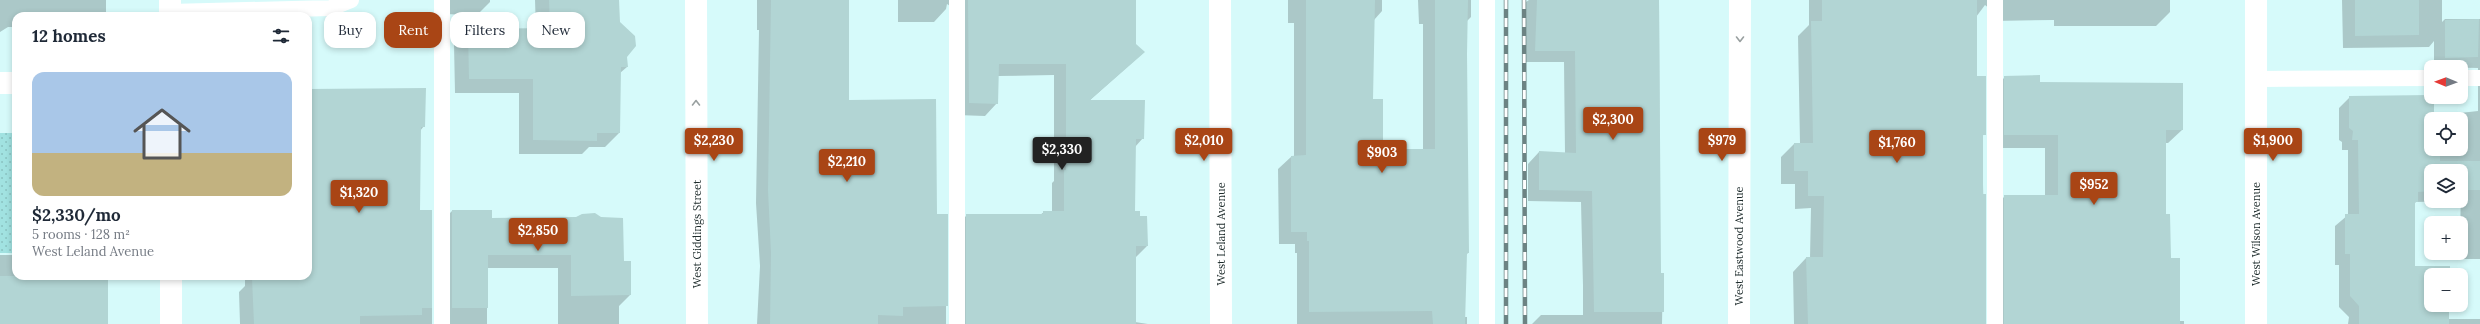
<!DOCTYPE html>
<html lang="en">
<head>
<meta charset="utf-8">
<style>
	body { margin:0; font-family:Lora,serif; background:#f6f6f7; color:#1f2937; height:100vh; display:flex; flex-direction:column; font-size:15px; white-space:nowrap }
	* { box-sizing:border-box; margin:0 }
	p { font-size:13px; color:#747a83 }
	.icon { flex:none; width:22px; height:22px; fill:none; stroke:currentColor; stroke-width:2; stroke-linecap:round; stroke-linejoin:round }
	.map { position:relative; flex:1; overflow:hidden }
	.drawer { position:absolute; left:12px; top:12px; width:300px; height:268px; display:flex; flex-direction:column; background:#fff; border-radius:12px; box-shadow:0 2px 6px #0003 }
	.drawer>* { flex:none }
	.banner { position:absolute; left:324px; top:12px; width:380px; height:36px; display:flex; gap:8px }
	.needle { width:26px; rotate:271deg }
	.controls { position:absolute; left:2424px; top:60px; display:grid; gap:8px }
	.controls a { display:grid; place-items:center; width:44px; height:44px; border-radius:8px; background:#fff; box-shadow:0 2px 6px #0003; font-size:20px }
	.price { position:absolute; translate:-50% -34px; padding:0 9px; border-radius:4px; background:#a94515; color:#fff; font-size:13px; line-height:26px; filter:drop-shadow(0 1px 2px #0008) }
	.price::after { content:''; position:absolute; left:50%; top:24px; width:12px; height:9px; margin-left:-6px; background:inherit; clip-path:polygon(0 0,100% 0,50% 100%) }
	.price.selected { background:#222; color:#fff }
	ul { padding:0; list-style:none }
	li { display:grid; align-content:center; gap:8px; height:212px; padding:0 20px }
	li+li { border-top:1px solid #e0e1e3 }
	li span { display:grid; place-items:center; height:124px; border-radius:12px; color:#555 }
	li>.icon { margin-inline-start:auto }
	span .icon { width:72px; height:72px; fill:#fffc; stroke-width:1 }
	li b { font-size:17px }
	h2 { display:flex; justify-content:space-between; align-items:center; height:48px; padding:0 20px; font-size:17px }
	.pill { padding:0 14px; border-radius:12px; background:#fff; box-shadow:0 2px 6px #0003; font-size:14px; line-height:36px }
	.pill.selected { background:#a94515; color:#fff }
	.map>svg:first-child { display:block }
	.park { fill:url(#park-dots) }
	.shadow { fill:#0003; fill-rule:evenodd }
	.building { fill:#b2d5d4 }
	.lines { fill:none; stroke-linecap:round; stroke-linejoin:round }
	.service { stroke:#fff; stroke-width:16 }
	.minor { stroke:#fff; stroke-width:22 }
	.tertiary { stroke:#fff; stroke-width:22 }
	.secondary { stroke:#fff; stroke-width:22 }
	.rail-casing { stroke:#6c8383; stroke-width:4.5 }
	.rail { stroke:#fff; stroke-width:3; stroke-dasharray:9; stroke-linecap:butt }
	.oneway { stroke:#99a0a0 }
	.labels { text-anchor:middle; stroke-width:3; stroke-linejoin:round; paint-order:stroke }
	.street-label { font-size:11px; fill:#1d2b2b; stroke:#fff }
</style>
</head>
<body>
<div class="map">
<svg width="2480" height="324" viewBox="0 0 2480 324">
	<defs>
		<pattern id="park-dots" width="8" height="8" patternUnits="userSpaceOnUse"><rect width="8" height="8" fill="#a1e2e1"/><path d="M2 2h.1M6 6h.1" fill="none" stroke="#8ac2c1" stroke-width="1.8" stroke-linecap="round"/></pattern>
	</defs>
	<rect width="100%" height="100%" fill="#d6fafa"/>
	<rect class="park" x="0" y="133" width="16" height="120"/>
	<g class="shadow">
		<polygon points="0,0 106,0 106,16 16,16 16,27 8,27 0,32"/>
		<polygon points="442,0 490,0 490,2 477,15 442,14"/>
		<polygon points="535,0 618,0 619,23 627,67 620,73 619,133 605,147 589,147 582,154 519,154 519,93 455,93 454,44 469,30 536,30"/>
		<polygon points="757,0 848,0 848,101 936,215 946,215 946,324 757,324 760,266 756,203 759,30 757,30"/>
		<polygon points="898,0 1135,0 1135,45 1144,52 1089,101 1143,138 1135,147 1134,212 1139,217 1147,246 1135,258 1135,322 1148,324 955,324 955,227 967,215 1040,215 1044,212 1052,212 1052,183 1054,181 1054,75 998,76 997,103 985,116 957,115 953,8 947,4 946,9 934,22 898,22"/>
		<polygon points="1288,0 1382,0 1382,11 1374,20 1372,100 1382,150 1423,150 1423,24 1419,24 1418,0 1471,0 1471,17 1467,21 1466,54 1468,253 1466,255 1464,317 1467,317 1467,324 1297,324 1297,253 1295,253 1295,244 1279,244 1278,169 1291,157 1294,157 1294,23 1288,23"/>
		<polygon points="1529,0 1659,0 1660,274 1663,274 1662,324 1532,324 1541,315 1583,315 1583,286 1581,202 1528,201 1528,164 1539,152 1565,154 1564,62 1524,62 1526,2"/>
		<polygon points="1809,0 2170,0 2170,12 2156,26 2054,26 2054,20 1991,21 1990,9 1985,5 1976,17 1976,77 1984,134 1982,137 1986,324 1794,324 1793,272 1806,258 1810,258 1811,208 1795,209 1795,184 1781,184 1781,157 1794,144 1800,144 1798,36 1809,25"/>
		<path d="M2342,0H2442V22L2445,19H2480V259H2460L2461,171H2431V201H2449L2416,202L2414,204V267L2449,275H2431V305H2448V319H2480V324H2348L2349,317L2339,307V265H2335V226L2348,215V150H2342V142L2339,140V108L2350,97L2433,116L2478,111V68L2434,67V41L2429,47L2343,48ZM2431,119H2461V149H2431Z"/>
		<polygon points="2005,77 2039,83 2182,130 2168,143 2165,143 2165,215 2179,321 2184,321 2184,324 1992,324 1992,209 2005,196 2045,196 2045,148 1992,148 1992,90"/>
		<polygon points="308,90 424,126 420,131 419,211 432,211 432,324 240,324 239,292 245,286 245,276 308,276"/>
		<polygon points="452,211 491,211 491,219 623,262 630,295 619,306 619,324 558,324 558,268 487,268 487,324 439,324 439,224"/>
		<polygon points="0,255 16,255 16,276 107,276 107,324 0,324"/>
	</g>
	<g class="building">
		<polygon points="549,0 619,0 620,22 635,36 636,46 627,57 628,67 621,67 620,133 597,133 597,141 533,140 533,79 469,79 468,29 550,28"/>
		<polygon points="771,0 849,0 849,100 936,99 937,214 948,214 948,306 903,307 903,316 878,315 878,324 770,324 771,253 768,190"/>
		<polygon points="968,0 1136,0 1136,44 1145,52 1090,100 1145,100 1144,139 1136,139 1135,211 1140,211 1140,216 1147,216 1148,246 1136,246 1136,324 966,324 966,214 1043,214 1043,211 1064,211 1064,170 1066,170 1066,64 999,64 998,104 969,103"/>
		<polygon points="1306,0 1375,0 1373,99 1383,99 1383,149 1435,149 1435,0 1468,0 1467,54 1469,253 1467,253 1465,324 1433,324 1432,311 1309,312 1309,241 1307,241 1307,232 1291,232 1291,156 1306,155"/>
		<polygon points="1537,0 1659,0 1661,273 1664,273 1664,312 1594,312 1592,191 1539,190 1539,151 1576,153 1575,51 1535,51"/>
		<polygon points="1822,0 1977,0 1977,76 1986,76 1986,135 1983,135 1983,194 1986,194 1986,324 1808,324 1806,257 1823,257 1824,196 1808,196 1808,171 1794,171 1794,143 1813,143 1811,21 1822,21"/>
		<polygon points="2355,0 2419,0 2419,35 2355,36"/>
		<polygon points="2479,19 2478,57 2445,58 2445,20"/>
		<polygon points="2040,75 2040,82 2183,83 2183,130 2166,130 2166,214 2170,214 2171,258 2180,258 2180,324 2004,324 2004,195 2058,195 2058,135 2004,135 2004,76"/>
		<polygon points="426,88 425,127 421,127 420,210 432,210 432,308 422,308 422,315 360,316 360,324 254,324 252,278 308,276 308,89"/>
		<polygon points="2431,95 2434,97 2434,115 2441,114 2441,119 2431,119 2431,149 2440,149 2440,161 2480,161 2480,190 2461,190 2461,171 2431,171 2431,191 2418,192 2418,202 2415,202 2415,266 2450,266 2450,275 2431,275 2431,305 2449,305 2449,324 2359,324 2359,306 2350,296 2350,254 2345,254 2345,214 2359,214 2358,140 2352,140 2353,131 2349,128 2349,96"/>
		<polygon points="452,210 492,210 492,218 576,217 582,214 595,213 601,217 623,218 624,261 631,261 631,295 571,296 571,255 488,255 488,308 452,308"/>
		<rect x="0" y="276" width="108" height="48"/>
	</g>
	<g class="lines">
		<g class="service">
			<polyline points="957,0 957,324"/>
			<polyline points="1487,0 1487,324"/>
			<polyline points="170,12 331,8 351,0"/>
			<polyline points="2461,78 2480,78"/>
			<polyline points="2256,79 2431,78"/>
			<polyline points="442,324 442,0"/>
			<polyline points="1995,324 1995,0"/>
		</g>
		<g class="minor">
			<polyline points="696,0 697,324"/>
			<polyline points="1220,0 1221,324"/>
			<polyline points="0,83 16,83"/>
			<polyline points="1739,324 1740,0"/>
		</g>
		<polyline class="tertiary" points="2256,0 2256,324"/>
		<g class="secondary">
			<polyline points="170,0 170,16"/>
			<polyline points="171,276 171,324"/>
		</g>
		<g class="rail-casing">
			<g id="rail">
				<polyline points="1506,0 1506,324"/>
				<polyline points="1524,0 1525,324"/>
			</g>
		</g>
		<use href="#rail" class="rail"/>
	</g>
	<defs><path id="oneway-chevron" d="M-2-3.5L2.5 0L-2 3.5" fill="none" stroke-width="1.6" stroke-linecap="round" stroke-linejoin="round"/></defs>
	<g class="oneway">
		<use href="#oneway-chevron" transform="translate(1740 39) rotate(90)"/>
		<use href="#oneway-chevron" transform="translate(696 103) rotate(-90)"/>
	</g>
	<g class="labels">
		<g class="street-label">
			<text transform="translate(697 234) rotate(-90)" y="4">West Giddings Street</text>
			<text transform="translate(1221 234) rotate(-90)" y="4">West Leland Avenue</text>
			<text transform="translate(2256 234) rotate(-90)" y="4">West Wilson Avenue</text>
			<text transform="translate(1739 246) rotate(-90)" y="4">West Eastwood Avenue</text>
		</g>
	</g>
</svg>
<div class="controls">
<a><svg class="needle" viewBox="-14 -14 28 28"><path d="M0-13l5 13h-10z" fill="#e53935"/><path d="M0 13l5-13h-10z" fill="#747a83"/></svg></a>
<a><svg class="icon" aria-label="locate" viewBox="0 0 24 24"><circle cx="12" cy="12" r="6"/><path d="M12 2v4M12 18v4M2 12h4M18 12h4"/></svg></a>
<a><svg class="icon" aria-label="layers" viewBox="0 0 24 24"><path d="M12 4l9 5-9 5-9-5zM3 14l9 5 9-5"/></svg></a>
<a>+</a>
<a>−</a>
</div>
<b class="price" style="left:1613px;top:141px">$2,300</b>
<b class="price" style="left:714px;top:162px">$2,230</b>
<b class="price" style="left:1204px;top:162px">$2,010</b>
<b class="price" style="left:1722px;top:162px">$979</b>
<b class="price" style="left:2273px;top:162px">$1,900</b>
<b class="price" style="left:1897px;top:164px">$1,760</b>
<b class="price selected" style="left:1062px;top:171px">$2,330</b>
<b class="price" style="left:1382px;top:174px">$903</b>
<b class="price" style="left:847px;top:183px">$2,210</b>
<b class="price" style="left:2094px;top:206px">$952</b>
<b class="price" style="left:359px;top:214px">$1,320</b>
<b class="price" style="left:538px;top:252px">$2,850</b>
<div class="banner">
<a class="pill">Buy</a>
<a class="pill selected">Rent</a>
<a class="pill">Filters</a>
<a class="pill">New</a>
</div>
<section class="drawer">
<h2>12 homes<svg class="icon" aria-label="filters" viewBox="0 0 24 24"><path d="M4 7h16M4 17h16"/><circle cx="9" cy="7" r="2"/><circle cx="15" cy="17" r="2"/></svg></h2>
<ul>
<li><span style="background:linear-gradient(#a9c7e8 65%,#c2b280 0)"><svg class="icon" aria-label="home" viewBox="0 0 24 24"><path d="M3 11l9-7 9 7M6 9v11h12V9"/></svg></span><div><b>$2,330/mo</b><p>5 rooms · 128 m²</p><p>West Leland Avenue</p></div></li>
</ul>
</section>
</div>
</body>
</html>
